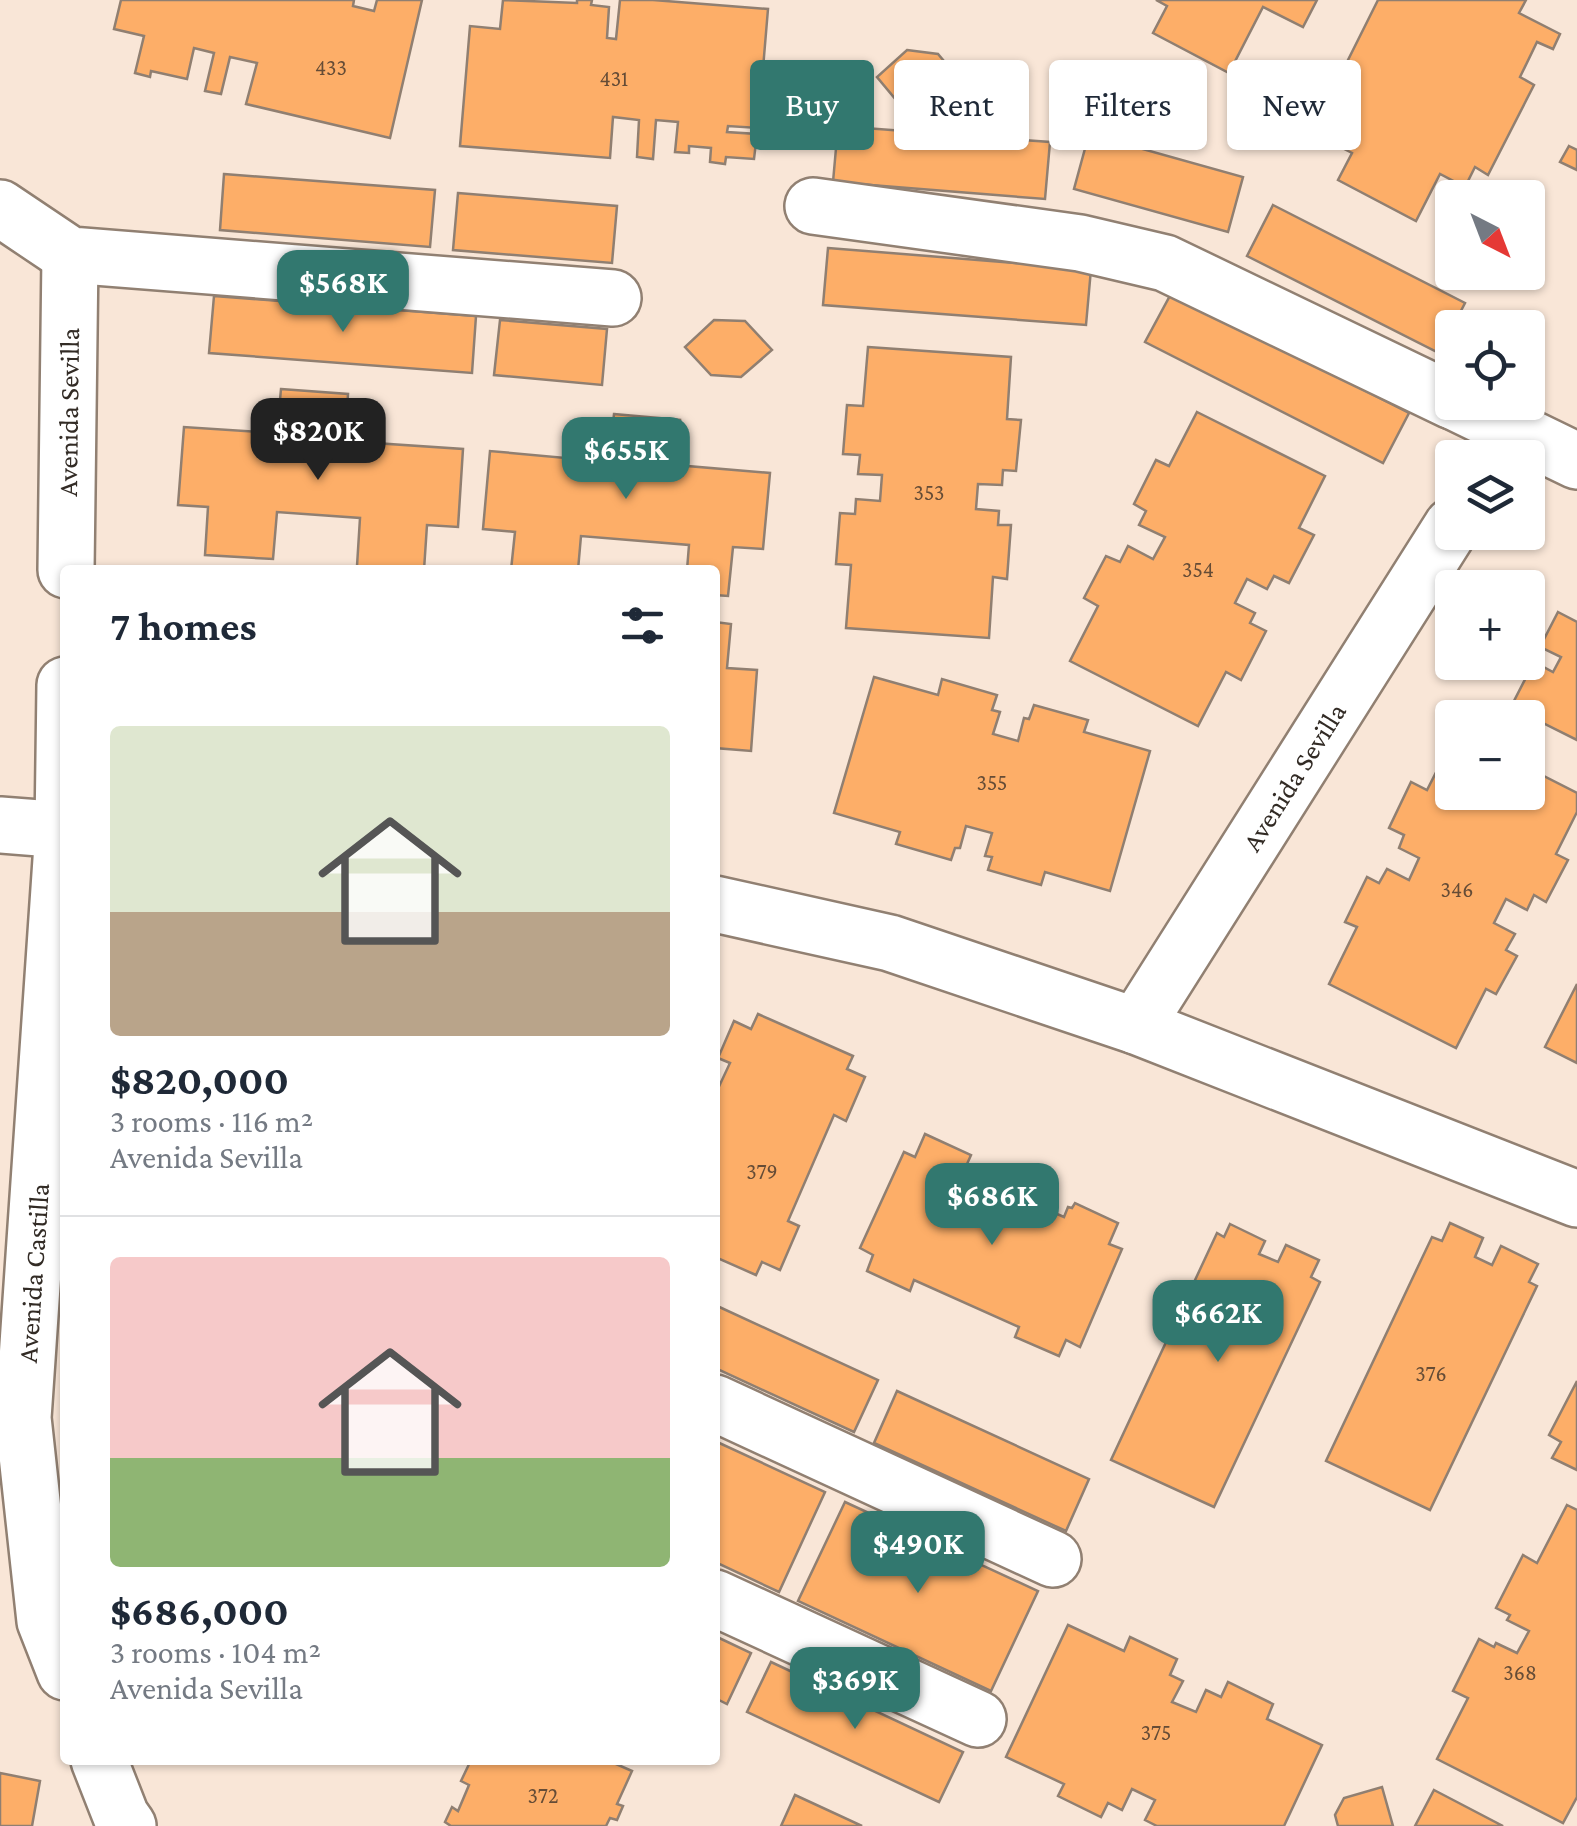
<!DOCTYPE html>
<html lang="en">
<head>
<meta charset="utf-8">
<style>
	body { margin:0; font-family:"Crimson Pro",serif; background:#f2f2f3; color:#1f2937; height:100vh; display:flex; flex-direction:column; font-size:38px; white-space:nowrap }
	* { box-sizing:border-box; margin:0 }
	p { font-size:32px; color:#747a83 }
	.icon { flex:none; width:55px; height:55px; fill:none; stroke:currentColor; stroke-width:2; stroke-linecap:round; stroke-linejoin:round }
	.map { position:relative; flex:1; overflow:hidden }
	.drawer { position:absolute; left:60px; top:565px; width:660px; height:1200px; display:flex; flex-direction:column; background:#fff; border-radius:10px; box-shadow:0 2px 8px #0004 }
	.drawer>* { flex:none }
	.top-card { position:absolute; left:750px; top:60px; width:675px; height:90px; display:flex; gap:20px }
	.needle { width:65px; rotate:138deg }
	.tools { position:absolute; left:1435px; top:180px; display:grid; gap:20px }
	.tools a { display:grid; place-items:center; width:110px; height:110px; border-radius:10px; background:#fff; box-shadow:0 2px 8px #0004; font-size:50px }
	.price { position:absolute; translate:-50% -85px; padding:0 22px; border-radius:20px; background:#32786f; color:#fff; font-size:32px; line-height:65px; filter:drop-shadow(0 2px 5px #0008) }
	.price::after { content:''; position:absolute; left:50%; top:60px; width:30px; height:22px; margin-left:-15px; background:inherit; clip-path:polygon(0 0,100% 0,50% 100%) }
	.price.selected { background:#222; color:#fff }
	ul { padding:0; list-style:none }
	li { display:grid; align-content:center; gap:20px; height:530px; padding:0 50px }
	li+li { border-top:2px solid #e0e1e3 }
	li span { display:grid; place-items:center; height:310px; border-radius:10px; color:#555 }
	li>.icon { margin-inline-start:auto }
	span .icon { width:180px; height:180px; fill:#fffc; stroke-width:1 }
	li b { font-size:42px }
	h2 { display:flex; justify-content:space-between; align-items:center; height:120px; padding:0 50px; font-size:42px }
	.pill { padding:0 35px; border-radius:10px; background:#fff; box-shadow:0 2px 8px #0004; font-size:35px; line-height:90px }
	.pill.selected { background:#32786f; color:#fff }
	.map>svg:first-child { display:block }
	.building { fill:#fdae68; stroke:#907f71; stroke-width:2.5 }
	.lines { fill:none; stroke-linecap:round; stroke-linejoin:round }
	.minor-casing { stroke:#918072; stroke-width:60 }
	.minor { stroke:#fff; stroke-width:55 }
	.labels { text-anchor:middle; stroke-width:8; stroke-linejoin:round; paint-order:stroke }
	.number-label { font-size:22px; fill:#654c36 }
	.street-label { font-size:28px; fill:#322b25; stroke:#fff }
</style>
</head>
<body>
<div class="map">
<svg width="1577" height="1826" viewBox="0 0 1577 1826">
	<rect width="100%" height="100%" fill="#f9e6d7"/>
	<g class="building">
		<polygon points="121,0 354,0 353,6 374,11 377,0 422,0 390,138 246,104 257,63 230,57 221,94 205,91 214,53 194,48 187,79 151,71 150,77 135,73 144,36 114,29"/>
		<polygon points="503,0 577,3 577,0 592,0 591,5 609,7 607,38 616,39 620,0 653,0 768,9 758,128 728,126 727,132 757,134 754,159 726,157 725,164 710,162 711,148 689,146 689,153 675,152 678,122 656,120 653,159 637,157 639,120 613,117 610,158 460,146 470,26 500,29"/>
		<polygon points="1156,0 1317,0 1303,27 1263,7 1229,73 1153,33 1167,6"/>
		<polygon points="1378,0 1526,0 1519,13 1560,34 1553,49 1537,42 1520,77 1534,85 1488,175 1475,167 1465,187 1440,174 1416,221 1338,180 1352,153 1311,132 1319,116 1332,122 1349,89 1337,82"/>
		<polygon points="907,50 938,54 964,85 933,111 902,107 877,77"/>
		<polygon points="838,126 1050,142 1045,199 833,182"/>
		<polygon points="1089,134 1243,177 1228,232 1074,189"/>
		<polygon points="1569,146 1577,150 1577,170 1560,162"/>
		<polygon points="224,174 435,190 430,247 220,230"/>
		<polygon points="458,193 617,206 612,263 453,250"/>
		<polygon points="1273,205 1465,303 1439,353 1247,256"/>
		<polygon points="828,248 1091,269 1086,325 823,305"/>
		<polygon points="1172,292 1409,413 1383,463 1145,342"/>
		<polygon points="214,296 476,316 472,373 209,353"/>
		<polygon points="500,320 607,329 602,385 494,375"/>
		<polygon points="714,320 745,321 772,350 741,377 711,375 685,347"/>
		<polygon points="868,347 1011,357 1007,419 1021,420 1016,471 1003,470 1002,485 978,484 976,509 999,511 998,525 1011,525 1007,579 993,577 989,638 846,628 851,565 836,564 840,513 855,514 856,499 880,501 882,475 858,474 860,455 843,454 847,405 863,406"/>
		<polygon points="281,389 348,394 345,441 463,449 458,527 427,525 424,570 357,566 360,518 277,512 273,559 205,555 208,507 178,505 184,427 277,433"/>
		<polygon points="1197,412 1325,476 1299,528 1314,535 1289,583 1274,576 1267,589 1247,579 1235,603 1255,613 1250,623 1266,631 1241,680 1226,672 1198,726 1070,661 1098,606 1084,598 1106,556 1120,562 1128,546 1153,559 1165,537 1139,525 1146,511 1134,504 1156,460 1169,466"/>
		<polygon points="614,414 680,420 676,465 770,473 763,549 733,547 728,596 715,595 715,570 687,570 689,545 581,536 578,570 511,570 515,532 483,529 490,451 609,462"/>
		<polygon points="1558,612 1577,622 1577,740 1531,717 1535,710 1514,701 1534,662 1553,672 1561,657 1540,647"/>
		<polygon points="715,622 731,624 727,668 757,670 751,751 715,748"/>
		<polygon points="874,677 938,695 942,679 997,695 992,710 1000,712 993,734 1018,741 1024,718 1029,719 1034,705 1088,720 1084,732 1150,751 1110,891 1045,872 1041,885 988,870 992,857 985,856 992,833 966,826 960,848 955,848 951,860 896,844 900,832 834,813"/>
		<polygon points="1452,741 1452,792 1528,792 1528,768 1577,793 1577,812 1556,854 1568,860 1546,902 1534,895 1527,910 1506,899 1494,923 1515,934 1506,950 1517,956 1496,994 1486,989 1456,1048 1329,984 1357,927 1345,922 1367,877 1379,883 1387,869 1409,880 1419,858 1399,848 1404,835 1389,828 1411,782 1427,790"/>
		<polygon points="1577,984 1577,1063 1545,1047"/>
		<polygon points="758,1014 853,1056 847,1069 865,1077 846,1121 834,1115 788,1221 799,1226 780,1270 762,1262 756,1275 715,1257 715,1095 730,1063 718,1058 734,1021 751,1029"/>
		<polygon points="925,1134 971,1155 963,1173 1064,1217 1068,1207 1072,1208 1075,1203 1118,1223 1109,1244 1122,1249 1080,1347 1066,1340 1059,1356 1015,1337 1019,1327 914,1280 910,1291 867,1271 873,1255 860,1248 904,1152 915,1157"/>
		<polygon points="1450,1223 1483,1238 1475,1257 1492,1265 1501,1246 1538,1264 1529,1282 1537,1286 1430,1510 1326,1461 1432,1237 1442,1241"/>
		<polygon points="1230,1224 1265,1241 1259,1254 1278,1262 1286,1245 1319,1260 1311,1277 1320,1282 1214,1507 1111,1460 1217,1233 1224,1237"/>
		<polygon points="715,1305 878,1380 854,1432 715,1368"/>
		<polygon points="1577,1381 1577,1470 1552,1458 1561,1442 1549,1435"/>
		<polygon points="897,1391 1089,1479 1066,1531 874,1443"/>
		<polygon points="715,1441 825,1492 779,1592 715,1562"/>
		<polygon points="845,1502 1038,1591 991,1691 798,1601"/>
		<polygon points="1567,1505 1577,1510 1577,1797 1563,1823 1437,1759 1468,1698 1453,1691 1479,1639 1494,1647 1496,1643 1517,1653 1529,1631 1507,1620 1510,1615 1496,1608 1523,1555 1537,1563"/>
		<polygon points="1068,1625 1124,1651 1130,1637 1177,1659 1170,1675 1183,1681 1172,1702 1196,1712 1206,1690 1221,1697 1228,1682 1273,1704 1267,1719 1322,1745 1284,1826 1157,1826 1145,1820 1155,1800 1132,1789 1122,1810 1108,1803 1101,1817 1058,1796 1064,1784 1006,1757"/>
		<polygon points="715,1636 751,1653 727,1704 715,1698"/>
		<polygon points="771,1662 963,1752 939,1802 747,1712"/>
		<polygon points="471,1760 607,1760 632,1771 617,1804 623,1806 617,1820 610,1818 606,1826 451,1826 445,1822 452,1807 458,1811 469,1785 461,1781"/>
		<polygon points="0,1773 40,1781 32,1826 0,1826"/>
		<polygon points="1382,1787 1393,1826 1338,1826 1335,1815 1344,1798"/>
		<polygon points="1434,1790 1503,1826 1415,1826"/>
		<polygon points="795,1795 862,1826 781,1826"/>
	</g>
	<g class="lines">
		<g class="minor-casing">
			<g id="minor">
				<polyline points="813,206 1080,243 1165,263 1452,401"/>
				<polyline points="0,208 70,255 613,298"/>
				<polyline points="1455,402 1577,461"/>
				<path id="s1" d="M66,570L70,255"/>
				<polyline points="65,685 63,830 23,1418 45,1621 65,1672"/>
				<polyline points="0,825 65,830"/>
				<polyline points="715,904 890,943 1136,1026 1577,1199"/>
				<path id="s2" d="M1136,1026L1452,526"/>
				<polyline points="715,1403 1053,1559"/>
				<polyline points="715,1598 978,1719"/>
				<polyline points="99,1760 121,1816 128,1826"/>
			</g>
		</g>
		<use href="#minor" class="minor"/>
	</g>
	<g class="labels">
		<g class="number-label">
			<text x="331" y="75">433</text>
			<text x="614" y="86">431</text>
			<text x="929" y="500">353</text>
			<text x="1198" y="577">354</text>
			<text x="992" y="790">355</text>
			<text x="1457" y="897">346</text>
			<text x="762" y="1179">379</text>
			<text x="1431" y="1381">376</text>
			<text x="1520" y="1680">368</text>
			<text x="1156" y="1740">375</text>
			<text x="543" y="1803">372</text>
		</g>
		<g class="street-label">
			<text dy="10" stroke="none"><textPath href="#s1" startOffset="158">Avenida Sevilla</textPath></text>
			<text dy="10" stroke="none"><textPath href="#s2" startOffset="295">Avenida Sevilla</textPath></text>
			<text transform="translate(33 1273) rotate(-86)" y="10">Avenida Castilla</text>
		</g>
	</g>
</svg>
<div class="tools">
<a><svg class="needle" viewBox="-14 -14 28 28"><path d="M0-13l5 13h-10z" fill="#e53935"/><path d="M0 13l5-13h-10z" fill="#747a83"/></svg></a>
<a><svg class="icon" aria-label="locate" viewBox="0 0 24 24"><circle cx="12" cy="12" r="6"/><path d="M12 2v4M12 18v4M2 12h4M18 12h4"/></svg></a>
<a><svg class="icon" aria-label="layers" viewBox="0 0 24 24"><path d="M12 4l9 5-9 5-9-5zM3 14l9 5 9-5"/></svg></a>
<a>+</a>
<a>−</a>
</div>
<b class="price" style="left:343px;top:335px">$568K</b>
<b class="price selected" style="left:318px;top:483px">$820K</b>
<b class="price" style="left:626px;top:502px">$655K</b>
<b class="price" style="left:992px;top:1248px">$686K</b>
<b class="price" style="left:1218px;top:1365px">$662K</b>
<b class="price" style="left:918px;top:1596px">$490K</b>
<b class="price" style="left:855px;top:1732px">$369K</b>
<div class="top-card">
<a class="pill selected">Buy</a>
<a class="pill">Rent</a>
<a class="pill">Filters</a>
<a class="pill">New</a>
</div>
<section class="drawer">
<h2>7 homes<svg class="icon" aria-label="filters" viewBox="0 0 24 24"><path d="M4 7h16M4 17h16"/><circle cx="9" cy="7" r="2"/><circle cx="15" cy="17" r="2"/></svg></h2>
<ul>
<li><span style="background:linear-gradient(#dfe7d0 60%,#b9a48a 0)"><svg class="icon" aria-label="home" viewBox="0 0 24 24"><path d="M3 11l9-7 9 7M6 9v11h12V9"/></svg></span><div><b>$820,000</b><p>3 rooms · 116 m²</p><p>Avenida Sevilla</p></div></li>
<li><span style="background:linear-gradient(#f6c9c9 65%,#8fb573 0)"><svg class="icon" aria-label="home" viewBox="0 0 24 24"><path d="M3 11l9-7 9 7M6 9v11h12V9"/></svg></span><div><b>$686,000</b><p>3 rooms · 104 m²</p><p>Avenida Sevilla</p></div></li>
</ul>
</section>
</div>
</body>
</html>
